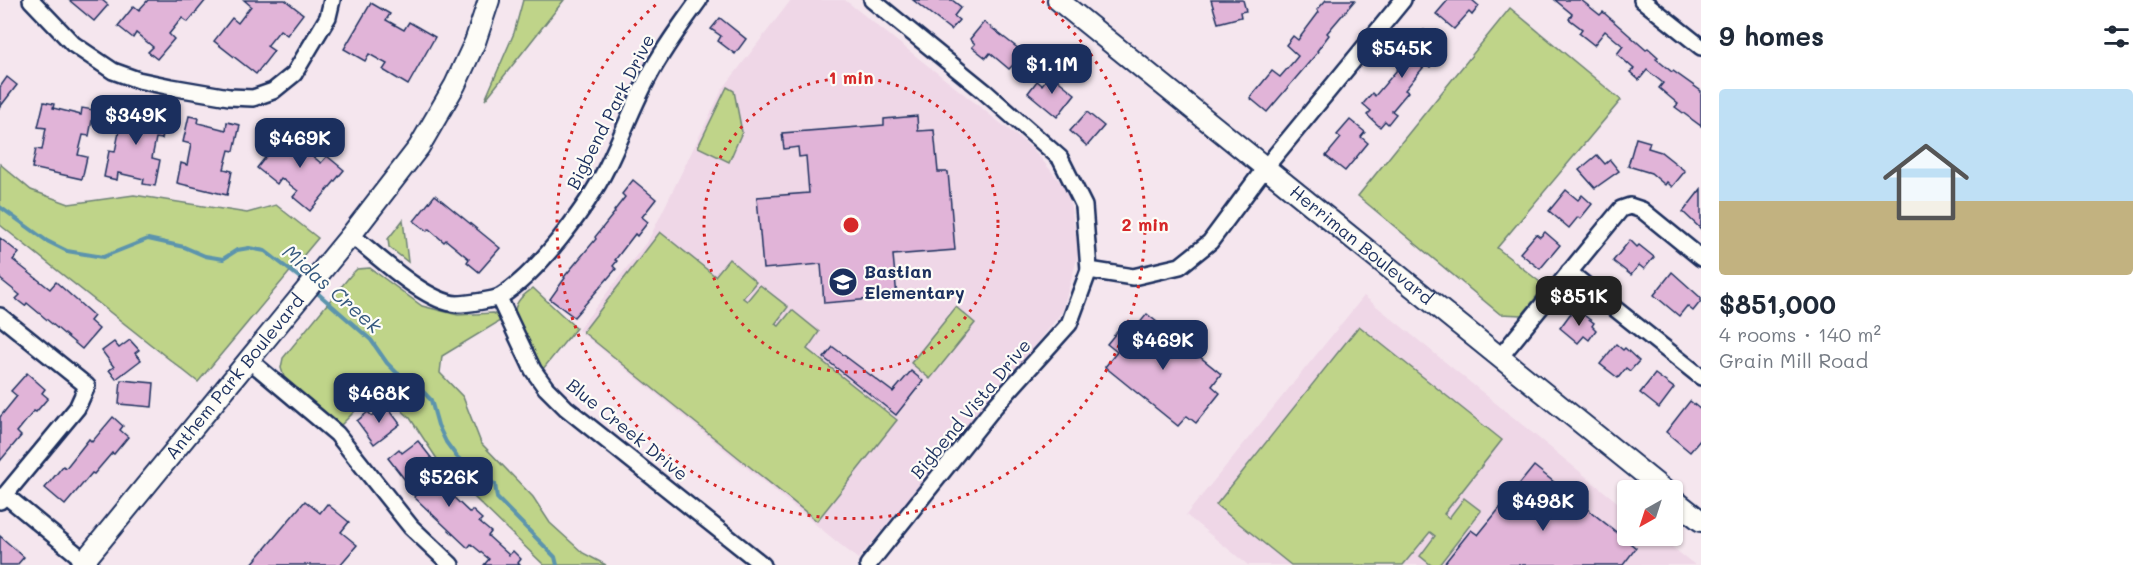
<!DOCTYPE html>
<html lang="en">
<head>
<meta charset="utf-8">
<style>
	body { margin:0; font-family:Mali,sans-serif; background:#f2f2f3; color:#1f2937; height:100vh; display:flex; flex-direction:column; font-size:22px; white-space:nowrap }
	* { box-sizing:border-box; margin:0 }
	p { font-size:20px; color:#747a83 }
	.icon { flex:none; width:33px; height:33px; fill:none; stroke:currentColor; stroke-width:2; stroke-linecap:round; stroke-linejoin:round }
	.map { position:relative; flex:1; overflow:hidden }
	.drawer { display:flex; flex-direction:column; background:#fff; width:450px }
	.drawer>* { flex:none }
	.needle { width:39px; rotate:219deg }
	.fabs { position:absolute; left:1617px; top:480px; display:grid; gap:12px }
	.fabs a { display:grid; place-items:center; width:66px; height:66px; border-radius:6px; background:#fff; box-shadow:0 2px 4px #0004; font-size:30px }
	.price { position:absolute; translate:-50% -51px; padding:0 14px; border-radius:12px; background:#1b2f5e; color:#fff; font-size:20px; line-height:39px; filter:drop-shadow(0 2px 3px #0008) }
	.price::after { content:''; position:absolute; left:50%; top:36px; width:18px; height:14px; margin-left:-9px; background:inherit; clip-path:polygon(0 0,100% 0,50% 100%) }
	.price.current { background:#222; color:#fff }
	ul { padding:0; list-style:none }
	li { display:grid; align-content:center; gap:12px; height:318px; padding:0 18px }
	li+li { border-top:2px solid #e0e1e3 }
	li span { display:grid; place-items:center; height:186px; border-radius:6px; color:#555 }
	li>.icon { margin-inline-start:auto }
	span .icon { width:108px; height:108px; fill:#fffc; stroke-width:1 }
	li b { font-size:26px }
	h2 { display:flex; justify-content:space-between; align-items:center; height:72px; padding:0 18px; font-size:26px }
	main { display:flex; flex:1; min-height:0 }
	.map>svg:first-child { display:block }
	.built { fill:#efd7e7 }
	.green { fill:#bfd489; stroke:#6d8274; stroke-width:1.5 }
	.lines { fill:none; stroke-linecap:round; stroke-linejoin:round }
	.stream { stroke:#5b94ad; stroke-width:4 }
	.building { fill:#e1b4d8; stroke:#1b2f5e; stroke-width:1.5 }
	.minor-casing { stroke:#1b2f5e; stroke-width:20 }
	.major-casing { stroke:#1b2f5e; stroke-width:24 }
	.minor { stroke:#fdfcf7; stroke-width:15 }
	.major { stroke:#fdfcf7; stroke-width:20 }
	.ring { fill:none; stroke:#d62828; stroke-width:3; stroke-dasharray:3 6 }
	.labels { text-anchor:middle; stroke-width:4.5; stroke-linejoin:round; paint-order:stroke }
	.street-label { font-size:18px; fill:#1b2f5e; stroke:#fdfcf7 }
	.poi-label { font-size:18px; font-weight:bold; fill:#1b2f5e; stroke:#fdfcf7; text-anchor:start }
	.water-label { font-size:20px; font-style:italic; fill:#36597f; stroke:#fdfcf7 }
	.centre { fill:#d62828; stroke:#fdfcf7; stroke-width:3 }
	.ring-label { font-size:18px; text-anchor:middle; font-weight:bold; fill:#d62828; stroke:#fdfcf7; stroke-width:4.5; stroke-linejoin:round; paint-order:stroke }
</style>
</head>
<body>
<main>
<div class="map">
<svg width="1701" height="565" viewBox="0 0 1701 565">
	<rect width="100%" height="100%" fill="#f5e6ee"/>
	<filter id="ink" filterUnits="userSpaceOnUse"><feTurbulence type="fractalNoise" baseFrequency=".0167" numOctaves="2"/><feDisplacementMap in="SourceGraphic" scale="12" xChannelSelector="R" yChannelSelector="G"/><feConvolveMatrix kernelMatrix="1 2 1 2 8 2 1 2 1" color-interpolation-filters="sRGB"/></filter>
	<g filter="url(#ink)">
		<g class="built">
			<polygon points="791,0 845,0 1032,148 1068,191 1079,252 1062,312 1025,359 858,559 578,330 649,239 722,90"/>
			<polygon points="1364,296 1627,510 1628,536 1658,536 1695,565 1248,565 1186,515"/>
		</g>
		<g class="green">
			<polygon points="523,0 564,0 485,100 514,33"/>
			<polygon points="1510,8 1621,100 1497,248 1545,286 1522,315 1500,314 1358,196"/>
			<polygon points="727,87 734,91 742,132 729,162 698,147"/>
			<polygon points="0,164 31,190 69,204 134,195 247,213 276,205 318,238 198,382 0,225"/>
			<polygon points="403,220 408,262 389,247 388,239"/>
			<polygon points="660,232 715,276 729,259 756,282 743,298 747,301 760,285 788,307 775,324 779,326 792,310 819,332 807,349 897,420 817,521 583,332"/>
			<polygon points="370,268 422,306 458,315 493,313 499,317 500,321 442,356 440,373 463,397 481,443 533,497 550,523 583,553 606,565 544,565 441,465 410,418 378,388 341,425 284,377 281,368 283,358 350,276 357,269"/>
			<path d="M533,288L576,328L543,369L515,315C514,301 523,296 533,288Z"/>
			<polygon points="956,307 975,323 930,379 911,363"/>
			<polygon points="1359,326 1502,440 1444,514 1449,518 1464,498 1481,511 1439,565 1431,565 1420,556 1435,536 1430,532 1403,565 1291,565 1216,505"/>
		</g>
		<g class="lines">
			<g class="stream">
				<polyline points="0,207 47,241 67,251 103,257 148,239 184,247 205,256 223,259 237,250 249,248 265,251 304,281"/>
				<polyline points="314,290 371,340 387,363 397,373 412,380 431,400 438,425 446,442 457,457 480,477 495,484 497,498 555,557 557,565"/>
			</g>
		</g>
		<g class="building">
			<polygon points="69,0 102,0 108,5 94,21"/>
			<polygon points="148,0 206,0 188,22 182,18 169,34 174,39 157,59 148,52 153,47 136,33 133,38 118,26 134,6 139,10"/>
			<polygon points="244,0 285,0 303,14 287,35 280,30 267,46 274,51 256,74 214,41 232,18 238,23 251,6"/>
			<polygon points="913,0 952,0 961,7 954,16 959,20 951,30"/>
			<polygon points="1211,0 1243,0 1246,11 1240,12 1241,17 1218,23"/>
			<polygon points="1326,0 1355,0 1327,33 1329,35 1317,51 1318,52 1267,112 1250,98 1272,71 1280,77 1294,61 1298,56 1286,45 1293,36 1298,40 1319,12 1317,10"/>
			<polygon points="1448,0 1472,0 1479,6 1472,15 1469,12 1454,29 1436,14"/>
			<polygon points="1555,0 1581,0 1600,15 1603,12 1646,50 1648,48 1658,57 1656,59 1672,72 1673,71 1701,91 1701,126 1675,107 1678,104 1659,88 1663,83 1647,70 1639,80 1630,72 1634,69 1617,54 1623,46 1605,31 1594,45 1579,33 1582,29 1569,19 1572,14"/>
			<polygon points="371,3 390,14 386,20 404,30 409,22 435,37 408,85 383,70 387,64 369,54 365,61 344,49"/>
			<polygon points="720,18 746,39 735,54 718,41 721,36 711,29"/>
			<polygon points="984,22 1032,59 1022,71 1014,64 1009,69 990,53 986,58 972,47 975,44 970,39"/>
			<polygon points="1424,30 1434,38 1430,43 1442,53 1430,67 1426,64 1405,90 1408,92 1392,111 1396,114 1388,124 1385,121 1380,127 1367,115 1371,111 1363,104 1372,93 1375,96 1402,64 1398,61"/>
			<polygon points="1050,74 1075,94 1057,117 1028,93 1037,81 1042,85"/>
			<polygon points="7,77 17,85 0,107 0,87"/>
			<polygon points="44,102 54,104 53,108 81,115 82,108 94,110 89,136 83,135 78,155 87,157 82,179 32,168 36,149 42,150 46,128 38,127"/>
			<polygon points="117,105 126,107 125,111 154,118 156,111 168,114 162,139 156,138 152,158 160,160 155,186 143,184 144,179 118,173 117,180 104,177 109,151 115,152 119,132 111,130"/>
			<polygon points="1087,112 1104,126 1087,146 1070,131"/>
			<polygon points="189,116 199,118 198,123 226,130 227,122 240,125 234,151 229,150 224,169 232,171 227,195 177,183 181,163 187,165 191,144 183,142"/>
			<polygon points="917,116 918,131 934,130 938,172 948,172 955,250 893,255 897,297 824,303 821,264 763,269 757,197 809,193 806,156 799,157 798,147 784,149 782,133 884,125 884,119"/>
			<polygon points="1350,120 1365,132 1361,137 1368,143 1345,171 1326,156 1341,138 1337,135"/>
			<polygon points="290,126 310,143 305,150 321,163 327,156 344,170 310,211 293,197 298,191 281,178 277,184 257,168"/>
			<polygon points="1636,138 1650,142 1648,148 1661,152 1685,171 1672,187 1667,182 1665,185 1651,173 1628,166"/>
			<polygon points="1597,155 1605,164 1610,160 1619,171 1595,188 1579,170"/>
			<polygon points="633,180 656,199 642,217 648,222 637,236 635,234 615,260 617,261 613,266 616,269 574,317 550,299 565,278 564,277 596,239 595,237 615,212 614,211 625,197 622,194"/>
			<polygon points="1701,189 1701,229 1683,212"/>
			<polygon points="1566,190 1578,200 1582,195 1592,204 1580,219 1578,217 1569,228 1549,211"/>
			<polygon points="435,195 500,248 479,272 467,262 469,259 446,240 444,242 429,229 427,231 414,221"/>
			<polygon points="1545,232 1560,245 1540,269 1520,253 1536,234 1540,237"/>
			<polygon points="0,238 19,253 13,260 50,289 56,282 94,316 90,321 99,329 82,349 27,303 25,306 16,299 20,295 0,279"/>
			<polygon points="1630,240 1637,247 1639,245 1654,257 1644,269 1639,265 1631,275 1613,261"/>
			<polygon points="1672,272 1701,298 1701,301 1693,311 1687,306 1679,316 1654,295"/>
			<polygon points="1580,312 1594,323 1592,326 1596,330 1589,340 1584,336 1578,343 1560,328 1571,313 1575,317"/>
			<polygon points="1147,314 1221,374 1212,386 1220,393 1196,423 1187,416 1178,426 1105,367 1117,352 1107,344 1125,322 1134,330"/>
			<polygon points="130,340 139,350 135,353 141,360 116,379 109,370 114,367 102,351 114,342 119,348"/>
			<polygon points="1616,344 1623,350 1625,348 1639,361 1630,371 1626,368 1618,378 1600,364"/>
			<polygon points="833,347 893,392 911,371 923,381 896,415 824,358"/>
			<polygon points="27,373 45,389 42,393 48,398 36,412 34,411 17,432 21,436 0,461 0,417 17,396 11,391"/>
			<polygon points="1655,374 1674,388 1659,408 1640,393"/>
			<polygon points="121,380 154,383 152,407 119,404"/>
			<polygon points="1690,401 1701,410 1701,439 1690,452 1666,432"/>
			<polygon points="386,405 400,424 374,444 357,421 368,412 372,416"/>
			<polygon points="113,417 123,426 120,430 128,437 114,454 112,453 94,474 92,473 65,505 45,488 63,466 66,468 89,439 92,442"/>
			<polygon points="418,441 433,460 412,476 428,492 441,478 451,487 447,491 470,513 472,510 482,519 479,522 491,532 488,536 509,555 513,551 521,559 518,563 520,565 484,565 489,559 471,544 468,548 414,497 416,494 388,458 399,449 402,453"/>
			<polygon points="1534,466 1636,548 1623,565 1443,565 1471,530 1478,535"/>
			<polygon points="305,501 320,513 327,504 349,522 341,532 357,545 340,565 251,565"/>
			<polygon points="0,536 24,557 17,565 0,565"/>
		</g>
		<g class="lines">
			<g class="minor-casing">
				<g id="minor">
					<polyline points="31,0 73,44 113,71 138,80 171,87 229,97 253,98 273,91 294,74 328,17 332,0"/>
					<polyline points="1642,0 1701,47"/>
					<path d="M351,235C377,255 425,302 457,304C465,304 495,300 501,296C538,273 588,206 607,167C622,137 633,105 649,76C663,49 681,25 699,0"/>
					<polyline points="1089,270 1133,277 1180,266 1210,242 1265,168 1403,0"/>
					<polyline points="1569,272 1701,377"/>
					<polyline points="499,298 533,370 546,388 566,408 763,565"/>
					<polyline points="0,316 87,386 77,408 0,501"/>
					<polyline points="1500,357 1621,209 1630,206 1642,210 1701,258"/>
					<polyline points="249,360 337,434 411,527 451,565"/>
					<polyline points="5,495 85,561"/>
					<polyline points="868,565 995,406 1069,324 1089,270 1084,206 1060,158 984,91 872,0"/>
				</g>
			</g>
			<g class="major-casing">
				<g id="major">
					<path id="s1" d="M1058,0L1664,490"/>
					<polyline points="1672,498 1701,521"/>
					<path id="s2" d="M81,565L351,235L419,147L455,85L475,42L489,0"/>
				</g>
			</g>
			<use href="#minor" class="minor"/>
			<use href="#major" class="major"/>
		</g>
	</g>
	<g class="ring">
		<circle cx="851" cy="225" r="147"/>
		<path d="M1042 1A294 294 0 1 1 660 1"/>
	</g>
	<defs>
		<g id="school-disc" transform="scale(1.5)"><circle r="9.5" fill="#1b2f5e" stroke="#fdfcf7"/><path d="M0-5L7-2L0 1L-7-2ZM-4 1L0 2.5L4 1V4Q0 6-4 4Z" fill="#fff"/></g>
	</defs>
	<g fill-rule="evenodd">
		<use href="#school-disc" x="843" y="282"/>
	</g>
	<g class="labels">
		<g class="street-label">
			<text transform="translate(611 112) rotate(-63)" y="6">Bigbend Park Drive</text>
			<text dy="6" stroke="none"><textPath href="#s1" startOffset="390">Herriman Boulevard</textPath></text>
			<text dy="6" stroke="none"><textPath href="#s2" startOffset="243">Anthem Park Boulevard</textPath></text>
			<text transform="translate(971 409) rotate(-50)" y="6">Bigbend Vista Drive</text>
			<text transform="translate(627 430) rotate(39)" y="6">Blue Creek Drive</text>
		</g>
		<g class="poi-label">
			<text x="864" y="278">Bastian<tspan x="864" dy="21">Elementary</tspan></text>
		</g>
		<g class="water-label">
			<text transform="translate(332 289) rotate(41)" y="7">Midas Creek</text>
		</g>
	</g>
	<circle cx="851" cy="225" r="9" class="centre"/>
	<g class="ring-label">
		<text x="851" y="84">1 min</text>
		<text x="1145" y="231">2 min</text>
	</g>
</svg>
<div class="fabs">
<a><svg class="needle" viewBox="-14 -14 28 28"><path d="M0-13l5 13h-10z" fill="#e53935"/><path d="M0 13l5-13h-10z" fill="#747a83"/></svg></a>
</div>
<b class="price" style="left:1402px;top:79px">$545K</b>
<b class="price" style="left:1052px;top:95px">$1.1M</b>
<b class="price" style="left:136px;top:146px">$349K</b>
<b class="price" style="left:300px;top:169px">$469K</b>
<b class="price current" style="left:1579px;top:327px">$851K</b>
<b class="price" style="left:1163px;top:371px">$469K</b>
<b class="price" style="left:379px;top:424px">$468K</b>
<b class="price" style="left:449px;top:508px">$526K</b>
<b class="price" style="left:1543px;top:532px">$498K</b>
</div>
<section class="drawer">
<h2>9 homes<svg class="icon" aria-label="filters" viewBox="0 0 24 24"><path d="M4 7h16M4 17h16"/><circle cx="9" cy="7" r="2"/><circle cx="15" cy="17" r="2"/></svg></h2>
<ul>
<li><span style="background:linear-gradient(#bfe0f5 60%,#c2b280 0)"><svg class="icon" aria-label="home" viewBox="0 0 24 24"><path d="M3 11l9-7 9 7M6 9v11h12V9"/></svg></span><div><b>$851,000</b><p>4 rooms · 140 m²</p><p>Grain Mill Road</p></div></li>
</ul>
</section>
</main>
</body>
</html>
